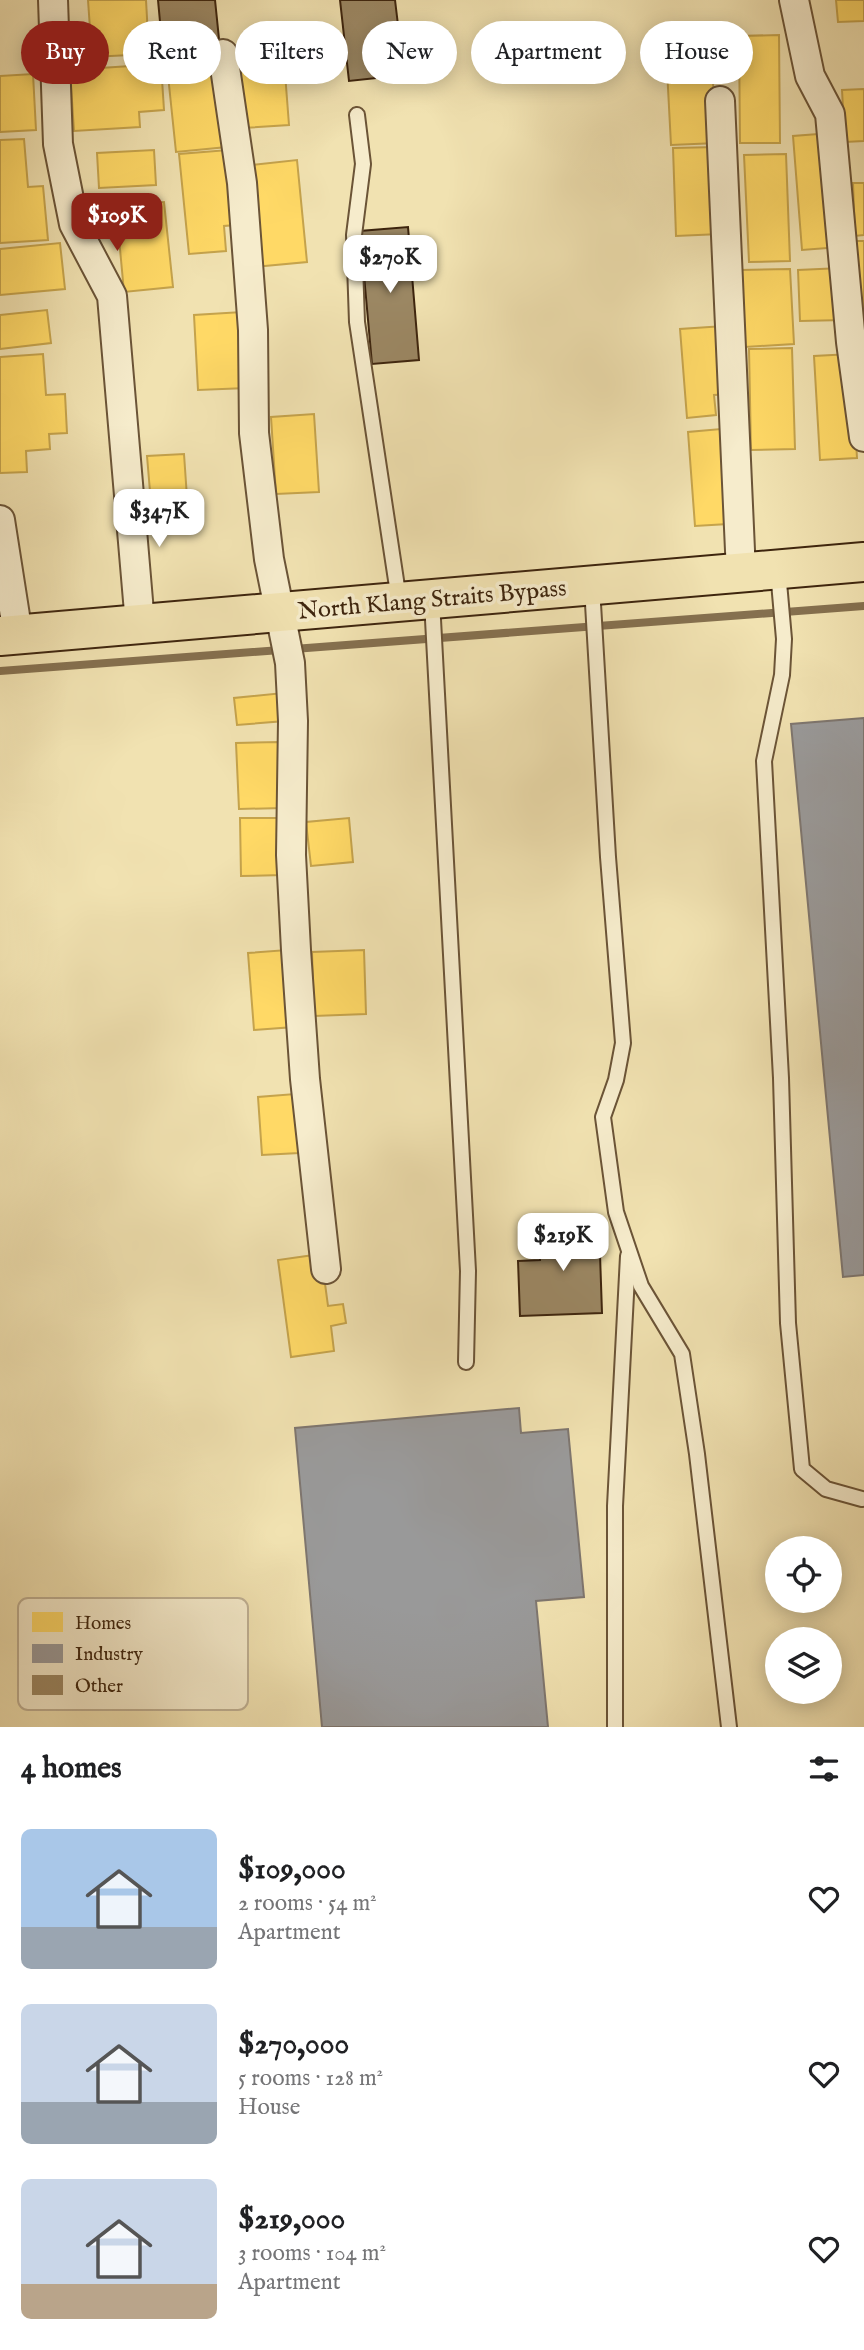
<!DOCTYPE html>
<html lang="en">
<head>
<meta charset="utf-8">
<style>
	body { margin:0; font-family:"IM FELL English",serif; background:#f6f6f6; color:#202124; height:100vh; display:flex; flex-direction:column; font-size:26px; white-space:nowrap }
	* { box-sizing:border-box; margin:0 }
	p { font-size:23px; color:#757577 }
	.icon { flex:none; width:38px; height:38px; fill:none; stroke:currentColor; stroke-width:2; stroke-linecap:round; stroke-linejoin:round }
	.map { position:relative; height:1727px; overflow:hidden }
	.side { display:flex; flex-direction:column; background:#fff; flex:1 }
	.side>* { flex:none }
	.guide { position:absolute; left:21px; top:21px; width:822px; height:63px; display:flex; gap:14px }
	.controls { position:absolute; left:765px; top:1536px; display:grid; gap:14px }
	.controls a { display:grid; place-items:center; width:77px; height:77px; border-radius:50%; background:#fff; box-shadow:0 4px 18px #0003; font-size:35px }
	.price { position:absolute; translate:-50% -60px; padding:0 16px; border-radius:14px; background:#fff; color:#222; font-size:23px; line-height:46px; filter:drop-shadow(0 2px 4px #0008) }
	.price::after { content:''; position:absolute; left:50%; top:42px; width:21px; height:16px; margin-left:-10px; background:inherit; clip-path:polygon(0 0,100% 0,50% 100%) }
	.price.on { background:#8f2418; color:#fff }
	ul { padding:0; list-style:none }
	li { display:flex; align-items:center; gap:21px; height:175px; padding:0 21px }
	li span { display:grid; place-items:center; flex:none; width:196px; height:140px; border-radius:10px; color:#555 }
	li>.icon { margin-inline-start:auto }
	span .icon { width:84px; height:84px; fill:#fffc; stroke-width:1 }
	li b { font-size:30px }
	h2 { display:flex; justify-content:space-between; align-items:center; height:84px; padding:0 21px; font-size:30px }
	.chip { padding:0 24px; border-radius:32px; background:#fff; box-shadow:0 4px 18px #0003; font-size:24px; line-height:63px }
	.chip.on { background:#8f2418; color:#fff }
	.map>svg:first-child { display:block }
	.homes { fill:#ffd966; stroke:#c5a34c; stroke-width:2 }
	.industry { fill:#999; stroke:#7e766f; stroke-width:2 }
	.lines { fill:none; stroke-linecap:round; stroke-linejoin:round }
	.stream { stroke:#85704f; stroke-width:8 }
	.building { fill:#9b8763; stroke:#3e250e; stroke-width:2 }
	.lane-casing { stroke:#6b5437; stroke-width:18 }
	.street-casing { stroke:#6b5437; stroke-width:32 }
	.highway-casing { stroke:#3e250e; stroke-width:42 }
	.lane { stroke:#f6eccc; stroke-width:14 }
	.street { stroke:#f6eccc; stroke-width:28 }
	.highway { stroke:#f1e2b1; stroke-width:38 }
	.labels { text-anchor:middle; stroke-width:7; stroke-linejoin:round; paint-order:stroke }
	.street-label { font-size:24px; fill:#3e250e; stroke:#f6eccc }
	.key { fill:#f6eccc; stroke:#bfb093; stroke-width:2 }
	.key-label { font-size:19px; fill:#3e250e }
</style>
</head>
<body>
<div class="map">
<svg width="864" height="1727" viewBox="0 0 864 1727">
	<rect width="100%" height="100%" fill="#f1e2b1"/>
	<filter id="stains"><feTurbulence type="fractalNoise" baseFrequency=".00286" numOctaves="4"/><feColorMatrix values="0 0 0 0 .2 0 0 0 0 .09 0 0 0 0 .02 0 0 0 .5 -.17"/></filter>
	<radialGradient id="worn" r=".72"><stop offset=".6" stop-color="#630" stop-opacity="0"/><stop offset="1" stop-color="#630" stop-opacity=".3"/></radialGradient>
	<g class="homes">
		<polygon points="88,0 146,0 149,54 92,57"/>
		<polygon points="836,0 864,0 864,21 838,22"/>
		<polygon points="779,35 780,143 740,143 739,36"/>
		<polygon points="283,47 289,125 243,128 237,51"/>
		<polygon points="216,51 227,147 176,152 166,56"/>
		<polygon points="161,64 164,110 139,112 140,127 74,131 70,70"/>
		<polygon points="712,67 717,143 671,145 667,69"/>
		<polygon points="33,74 36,130 0,132 0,76"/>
		<polygon points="864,89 864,141 845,142 842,90"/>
		<polygon points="831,133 840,247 802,250 793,136"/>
		<polygon points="24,139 28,187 43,186 48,240 0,243 0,140"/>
		<polygon points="717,147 720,234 676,236 673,148"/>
		<polygon points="154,150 156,185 99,188 97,153"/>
		<polygon points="228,150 236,225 224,226 226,251 189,254 179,154"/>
		<polygon points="786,154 790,261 749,262 744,155"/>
		<polygon points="297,160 307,262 253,267 243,166"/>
		<polygon points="853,183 864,183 864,235 855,236"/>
		<polygon points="164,202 173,287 124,292 116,206"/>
		<polygon points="854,241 864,241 864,363"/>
		<polygon points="60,243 65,289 0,295 0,249"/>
		<polygon points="841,268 844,320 800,321 798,270"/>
		<polygon points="790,269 794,344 745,347 741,270"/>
		<polygon points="47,310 51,343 0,349 0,315"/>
		<polygon points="242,312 247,388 198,390 194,315"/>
		<polygon points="724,326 730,394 714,395 716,415 687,418 680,329"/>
		<polygon points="792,348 795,449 751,450 749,349"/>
		<polygon points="43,354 46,395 65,394 67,433 49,434 50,449 26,451 27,472 0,473 0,357"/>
		<polygon points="851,354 857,458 820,460 814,356"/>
		<polygon points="314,414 319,492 276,494 271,417"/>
		<polygon points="721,429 728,524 695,526 688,432"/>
		<polygon points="184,454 188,512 152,515 147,456"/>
		<polygon points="283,693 285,721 237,725 234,698"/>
		<polygon points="280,742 283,808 239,809 236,743"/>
		<polygon points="240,818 282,818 283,875 241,876"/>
		<polygon points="349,818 353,862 311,866 306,822"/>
		<polygon points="287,950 294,1027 254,1030 248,953"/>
		<polygon points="364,950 366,1014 314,1016 312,952"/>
		<polygon points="295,1094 299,1153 262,1155 258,1097"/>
		<polygon points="321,1254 328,1306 343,1304 346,1323 331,1326 334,1351 291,1357 278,1260"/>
	</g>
	<g class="industry">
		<polygon points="864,718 864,1275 843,1277 791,724"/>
		<polygon points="519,1408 521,1433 568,1429 584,1597 536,1601 548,1727 322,1727 295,1428"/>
	</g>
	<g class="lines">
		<polyline class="stream" points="0,671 864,606"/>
	</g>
	<g class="building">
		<polygon points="158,0 215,0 219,39 162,43"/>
		<polygon points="340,0 395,0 404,75 349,81"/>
		<polygon points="408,227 419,360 372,364 360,231"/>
		<polygon points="599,1225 602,1313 520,1316 518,1261 540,1260 538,1227"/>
	</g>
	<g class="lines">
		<g class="lane-casing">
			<g id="lane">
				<polyline points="357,115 363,164 354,235 357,322 399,600"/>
				<polyline points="778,571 784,639 782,675 764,761 781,1078 788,1323 802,1469 826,1489 862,1499"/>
				<polyline points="592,587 608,857 623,1043 616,1080 603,1117 616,1212 641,1286 682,1354 697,1454 729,1727"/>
				<polyline points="432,601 468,1271 466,1362"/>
				<polyline points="615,1727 615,1506 628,1256"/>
			</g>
		</g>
		<g class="street-casing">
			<g id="street">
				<polyline points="53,0 58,144 74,224 112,296 140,624"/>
				<polyline points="794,0 810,76 830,114 851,342 864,437"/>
				<polyline points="223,54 242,183 253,330 254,433 269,559 290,663 293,721 291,855 296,950 305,1079 326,1269"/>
				<polyline points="720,101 741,573"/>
				<polyline points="0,520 18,635"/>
			</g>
		</g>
		<g class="highway-casing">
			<polyline id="highway" points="0,636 864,562"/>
		</g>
		<use href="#lane" class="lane"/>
		<use href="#street" class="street"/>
		<use href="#highway" class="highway"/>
	</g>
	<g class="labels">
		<g class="street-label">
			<text transform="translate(432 599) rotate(-5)" y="8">North Klang Straits Bypass</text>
		</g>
	</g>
	<rect x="18" y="1598" width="230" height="112" rx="10" class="key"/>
	<rect x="32" y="1612" width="31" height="20" fill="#ffd966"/>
	<rect x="32" y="1644" width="31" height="19" fill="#999"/>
	<rect x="32" y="1675" width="31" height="20" fill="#9b8763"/>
	<g class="key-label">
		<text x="75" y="1629">Homes</text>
		<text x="75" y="1660">Industry</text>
		<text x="75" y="1692">Other</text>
	</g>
	<rect width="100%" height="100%" filter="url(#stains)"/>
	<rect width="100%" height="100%" fill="url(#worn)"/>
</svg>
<div class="controls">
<a><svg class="icon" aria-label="locate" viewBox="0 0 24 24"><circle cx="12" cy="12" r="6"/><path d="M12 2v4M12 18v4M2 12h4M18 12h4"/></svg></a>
<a><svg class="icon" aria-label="layers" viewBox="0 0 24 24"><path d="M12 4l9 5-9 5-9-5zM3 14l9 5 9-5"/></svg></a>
</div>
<b class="price on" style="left:117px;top:253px">$109K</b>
<b class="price" style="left:390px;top:295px">$270K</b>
<b class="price" style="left:159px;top:549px">$347K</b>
<b class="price" style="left:563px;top:1273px">$219K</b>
<div class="guide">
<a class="chip on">Buy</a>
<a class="chip">Rent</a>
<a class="chip">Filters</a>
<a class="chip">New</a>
<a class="chip">Apartment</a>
<a class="chip">House</a>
</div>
</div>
<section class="side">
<h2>4 homes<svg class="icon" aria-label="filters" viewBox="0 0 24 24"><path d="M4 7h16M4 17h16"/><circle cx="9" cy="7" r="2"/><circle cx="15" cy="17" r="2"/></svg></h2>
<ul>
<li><span style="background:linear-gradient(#a9c7e8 70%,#9aa5b1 0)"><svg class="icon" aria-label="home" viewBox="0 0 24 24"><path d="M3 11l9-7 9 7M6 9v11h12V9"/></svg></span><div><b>$109,000</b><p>2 rooms · 54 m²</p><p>Apartment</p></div><svg class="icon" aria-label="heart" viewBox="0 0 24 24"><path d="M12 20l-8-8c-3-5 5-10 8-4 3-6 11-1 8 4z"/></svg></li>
<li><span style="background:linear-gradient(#c9d6e8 70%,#9aa5b1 0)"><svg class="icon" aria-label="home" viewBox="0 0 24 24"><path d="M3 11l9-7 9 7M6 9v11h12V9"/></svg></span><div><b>$270,000</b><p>5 rooms · 128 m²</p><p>House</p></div><svg class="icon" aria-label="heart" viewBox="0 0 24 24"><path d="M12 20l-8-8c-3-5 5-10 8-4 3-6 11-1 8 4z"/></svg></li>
<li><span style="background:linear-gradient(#c9d6e8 75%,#b9a48a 0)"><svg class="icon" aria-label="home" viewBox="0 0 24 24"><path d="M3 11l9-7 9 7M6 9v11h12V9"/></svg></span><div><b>$219,000</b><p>3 rooms · 104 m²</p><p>Apartment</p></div><svg class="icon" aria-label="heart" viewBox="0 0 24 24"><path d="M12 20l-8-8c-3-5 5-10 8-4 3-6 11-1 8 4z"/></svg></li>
</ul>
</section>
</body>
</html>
